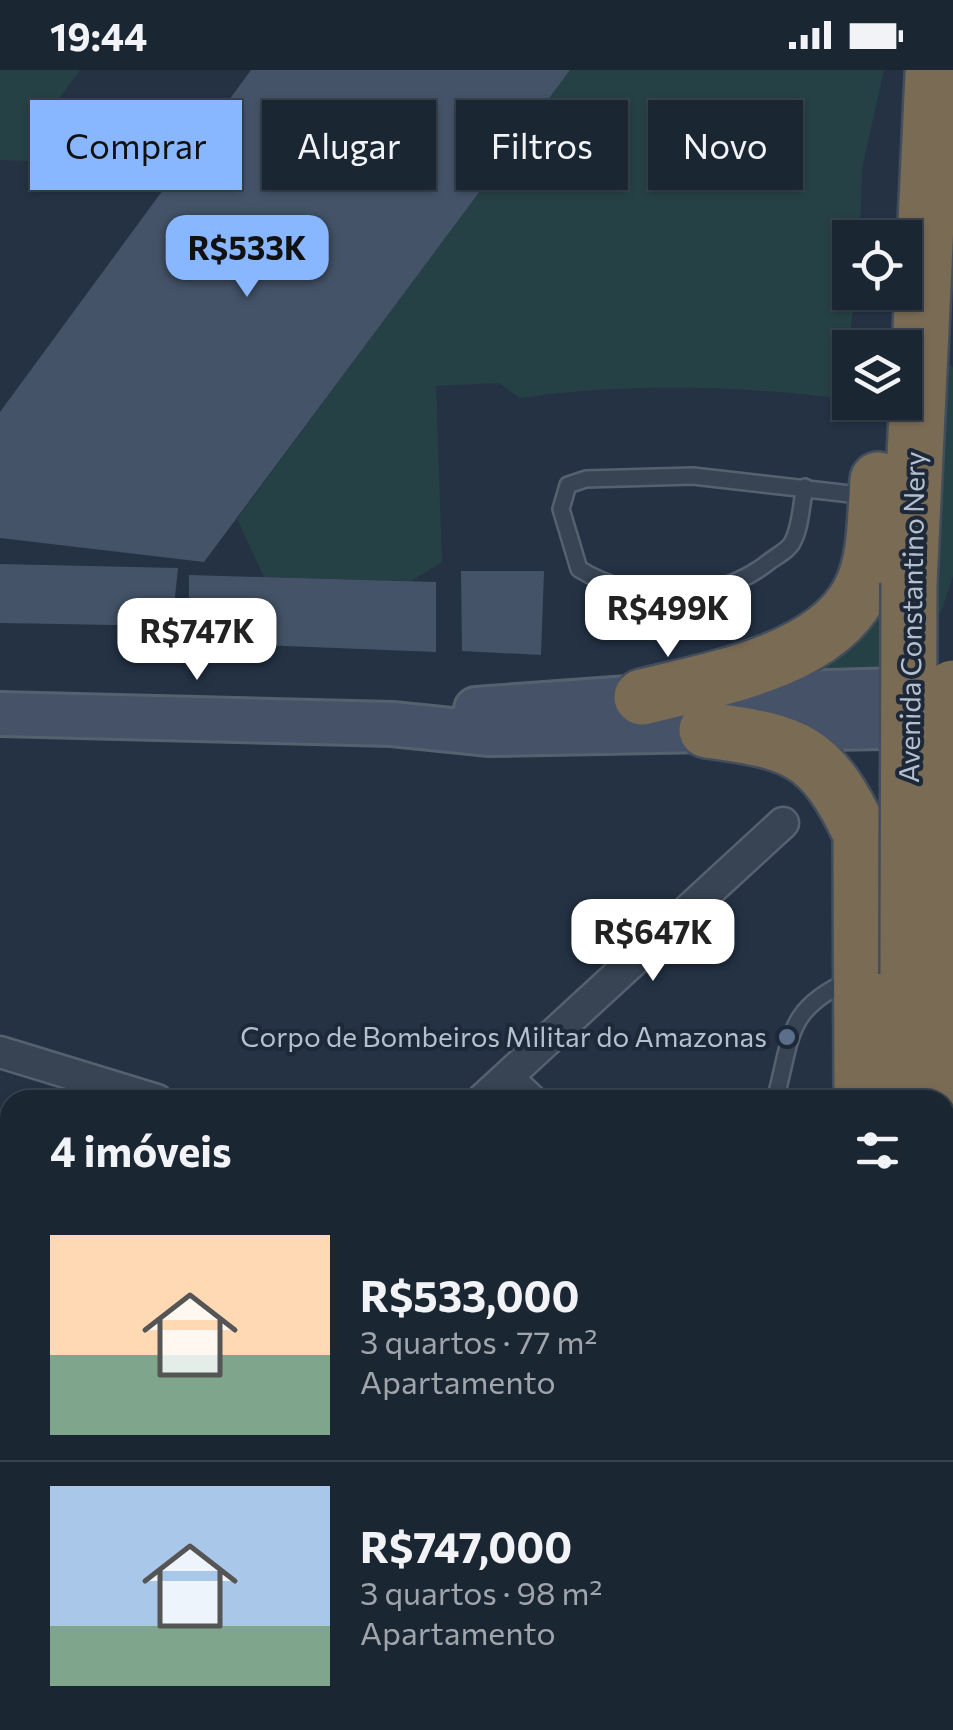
<!DOCTYPE html>
<html lang="pt">
<head>
<meta charset="utf-8">
<style>
	body { margin:0; font-family:Commissioner,sans-serif; background:#242e3b; color:#f1f3f6; height:100vh; display:flex; flex-direction:column; font-size:38px; white-space:nowrap }
	* { box-sizing:border-box; margin:0 }
	p { font-size:32px; color:#a0a5ac }
	.icon { flex:none; width:55px; height:55px; fill:none; stroke:currentColor; stroke-width:2; stroke-linecap:round; stroke-linejoin:round }
	.map { position:relative; flex:1; overflow:hidden }
	.drawer { position:absolute; left:0px; top:1020px; width:955px; height:640px; display:flex; flex-direction:column; background:#1b2633; border-radius:30px 30px 0 0; box-shadow:0 2px 8px #0004,0 0 0 2px #39434e }
	.drawer>* { flex:none }
	.hud { position:absolute; left:30px; top:30px; width:895px; height:90px; display:flex; gap:20px }
	.fabs { position:absolute; left:832px; top:150px; display:grid; gap:20px }
	.fabs a { display:grid; place-items:center; width:90px; height:90px; border-radius:0px; background:#1b2633; box-shadow:0 2px 8px #0004,0 0 0 2px #39434e; font-size:50px }
	.price { position:absolute; translate:-50% -85px; padding:0 22px; border-radius:20px; background:#fff; color:#222; font-size:32px; line-height:65px; filter:drop-shadow(0 2px 5px #0008) }
	.price::after { content:''; position:absolute; left:50%; top:60px; width:30px; height:22px; margin-left:-15px; background:inherit; clip-path:polygon(0 0,100% 0,50% 100%) }
	.price.active { background:#88b7ff; color:#111 }
	ul { padding:0; list-style:none }
	li { display:flex; align-items:center; gap:30px; height:250px; padding:0 50px }
	li+li { border-top:2px solid #39434e }
	li span { display:grid; place-items:center; flex:none; width:280px; height:200px; border-radius:0px; color:#555 }
	li>.icon { margin-inline-start:auto }
	span .icon { width:120px; height:120px; fill:#fffc; stroke-width:1 }
	li b { font-size:42px }
	h2 { display:flex; justify-content:space-between; align-items:center; height:120px; padding:0 50px; font-size:42px }
	.chip { padding:0 35px; border-radius:0px; background:#1b2633; box-shadow:0 2px 8px #0004,0 0 0 2px #39434e; font-size:35px; line-height:90px }
	.chip.active { background:#88b7ff; color:#111 }
	.status { display:flex; justify-content:space-between; align-items:center; height:70px; padding:0 50px; background:#1b2633; direction:ltr }
	.status svg { height:28px; fill:currentColor }
	.map>svg:first-child { display:block }
	.green { fill:#264145 }
	.building { fill:#445368 }
	.lines { fill:none; stroke-linecap:round; stroke-linejoin:round }
	.lane-casing { stroke:#566170; stroke-width:20 }
	.street-casing { stroke:#566170; stroke-width:35 }
	.secondary-casing { stroke:#566170; stroke-width:48 }
	.highway-casing { stroke:#434e5d; stroke-width:60 }
	.lane { stroke:#384453; stroke-width:15 }
	.street { stroke:#384453; stroke-width:30 }
	.secondary { stroke:#465267; stroke-width:42 }
	.highway { stroke:#7a6b55; stroke-width:55 }
	.highway-bridge-casing { stroke:#434e5d; stroke-width:60; stroke-linecap:butt }
	.highway-bridge { stroke:#7a6b55; stroke-width:55 }
	.service-dot { fill:#5c6f8a; stroke:#1d2838; stroke-width:4 }
	.labels { text-anchor:middle; stroke-width:8; stroke-linejoin:round; paint-order:stroke }
	.street-label { font-size:28px; fill:#b5bfcd; stroke:#1d2838 }
	.poi-label { font-size:28px; fill:#b5bfcd; stroke:#1d2838; text-anchor:end }
</style>
</head>
<body>
<div class="status"><b>19:44</b><svg viewBox="0 0 49 12"><path d="M0 12V9h3v3zM5 12V6h3v6zM10 12V3h3v9zM15 12V0h3v12zM26 1h20v11H26zM47 4h2v5h-2z"/></svg></div>
<div class="map">
<svg width="953" height="1660" viewBox="0 0 953 1660">
	<rect width="100%" height="100%" fill="#243244"/>
	<g class="green">
		<polygon points="0,0 80,0 58,30 84,93 0,90"/>
		<path d="M568,0H884L862,99L860,167L850,168V222L855,223L843,329C737,315 626,313 520,328L499,313L436,316L442,492L411,511L264,507L237,449Z"/>
		<polygon points="944,286 953,298 953,506 941,542 935,544"/>
		<polygon points="887,469 886,600 777,603"/>
	</g>
	<g class="building">
		<polygon points="251,0 570,0 204,492 0,468 0,342"/>
		<polygon points="0,494 178,498 172,556 0,553"/>
		<polygon points="461,501 544,501 541,585 462,581"/>
		<polygon points="189,505 436,512 436,582 189,572"/>
	</g>
	<g class="lines">
		<g class="lane-casing">
			<g id="lane">
				<path d="M805,417C801,434 801,456 793,471C790,479 777,486 770,491C717,534 635,533 579,499L561,439L568,415L586,409L693,406L868,426"/>
				<polyline points="512,1002 542,1030"/>
				<path d="M775,1030C792,970 784,939 851,910"/>
				<polyline points="945,1169 953,1169"/>
				<polyline points="945,1238 953,1238"/>
			</g>
		</g>
		<g class="street-casing">
			<g id="street">
				<polyline points="0,982 157,1030"/>
				<polyline points="482,1030 783,753"/>
			</g>
		</g>
		<g class="secondary-casing">
			<g id="secondary">
				<polyline points="476,639 642,627 939,619"/>
				<polyline points="0,644 392,654 490,664 939,656"/>
			</g>
		</g>
		<g class="highway-casing">
			<g id="highway">
				<polyline points="909,513 933,5"/>
				<path d="M642,627C710,610 822,592 859,524C877,491 875,447 878,410"/>
				<path d="M707,660C796,672 821,679 861,764L862,1030"/>
				<polyline points="902,1030 908,904"/>
				<polyline points="943,1030 944,898"/>
				<polyline points="938,1650 938,1660"/>
				<polyline points="876,1660 876,1650"/>
			</g>
		</g>
		<use href="#lane" class="lane"/>
		<use href="#street" class="street"/>
		<use href="#secondary" class="secondary"/>
		<use href="#highway" class="highway"/>
		<g class="highway-bridge-casing">
			<g id="highway-bridge">
				<polyline points="945,895 953,618"/>
				<polyline points="908,904 909,513"/>
			</g>
		</g>
		<use href="#highway-bridge" class="highway-bridge"/>
	</g>
	<circle class="service-dot" cx="787" cy="967" r="10"/>
	<g class="labels">
		<g class="street-label">
			<text transform="translate(912 547) rotate(-89)" y="10">Avenida Constantino Nery</text>
		</g>
		<g class="poi-label">
			<text x="767" y="977">Corpo de Bombeiros Militar do Amazonas</text>
		</g>
	</g>
</svg>
<div class="fabs">
<a><svg class="icon" aria-label="locate" viewBox="0 0 24 24"><circle cx="12" cy="12" r="6"/><path d="M12 2v4M12 18v4M2 12h4M18 12h4"/></svg></a>
<a><svg class="icon" aria-label="layers" viewBox="0 0 24 24"><path d="M12 4l9 5-9 5-9-5zM3 14l9 5 9-5"/></svg></a>
</div>
<b class="price active" style="left:247px;top:230px">R$533K</b>
<b class="price" style="left:668px;top:590px">R$499K</b>
<b class="price" style="left:197px;top:613px">R$747K</b>
<b class="price" style="left:653px;top:914px">R$647K</b>
<div class="hud">
<a class="chip active">Comprar</a>
<a class="chip">Alugar</a>
<a class="chip">Filtros</a>
<a class="chip">Novo</a>
</div>
<section class="drawer">
<h2>4 imóveis<svg class="icon" aria-label="filters" viewBox="0 0 24 24"><path d="M4 7h16M4 17h16"/><circle cx="9" cy="7" r="2"/><circle cx="15" cy="17" r="2"/></svg></h2>
<ul>
<li><span style="background:linear-gradient(#ffd9b3 60%,#7fa58c 0)"><svg class="icon" aria-label="home" viewBox="0 0 24 24"><path d="M3 11l9-7 9 7M6 9v11h12V9"/></svg></span><div><b>R$533,000</b><p>3 quartos · 77 m²</p><p>Apartamento</p></div></li>
<li><span style="background:linear-gradient(#a9c7e8 70%,#7fa58c 0)"><svg class="icon" aria-label="home" viewBox="0 0 24 24"><path d="M3 11l9-7 9 7M6 9v11h12V9"/></svg></span><div><b>R$747,000</b><p>3 quartos · 98 m²</p><p>Apartamento</p></div></li>
</ul>
</section>
</div>
</body>
</html>
